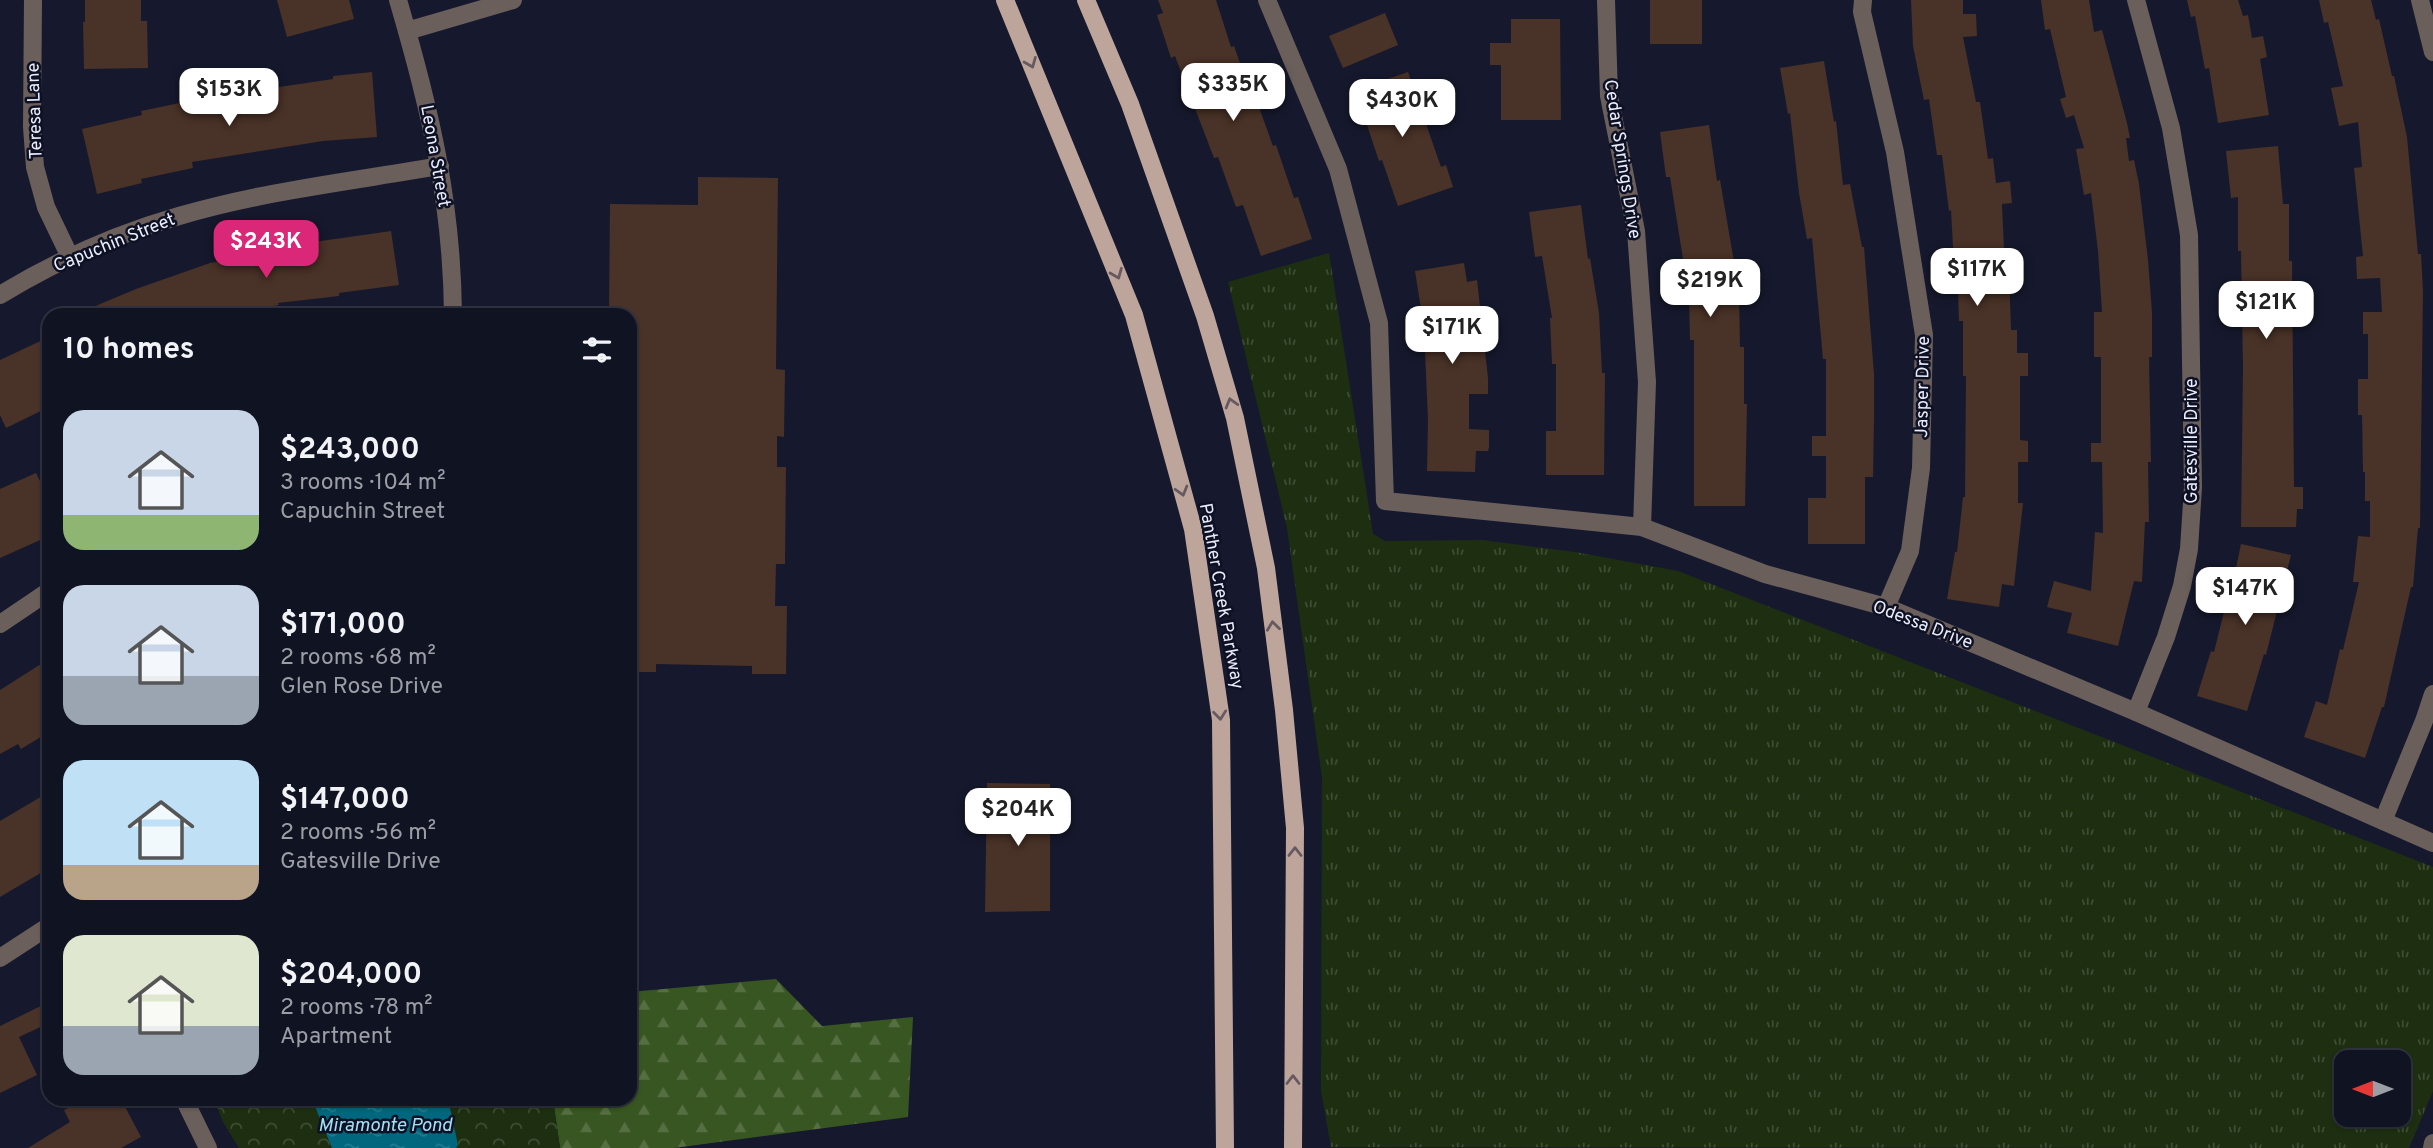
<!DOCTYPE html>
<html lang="en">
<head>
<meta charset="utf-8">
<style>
	body { margin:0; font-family:Overpass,sans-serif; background:#191c2a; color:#f1f3f6; height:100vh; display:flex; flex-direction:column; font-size:26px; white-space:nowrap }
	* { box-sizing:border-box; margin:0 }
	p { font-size:23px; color:#9c9ea5 }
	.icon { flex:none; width:38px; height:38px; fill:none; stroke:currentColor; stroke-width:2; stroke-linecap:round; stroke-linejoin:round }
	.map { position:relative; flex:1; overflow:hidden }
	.details { position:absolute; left:42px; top:308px; width:595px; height:798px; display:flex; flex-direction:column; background:#101322; border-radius:21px; box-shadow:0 2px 5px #0004,0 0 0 2px #303240 }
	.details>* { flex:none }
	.needle { width:46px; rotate:270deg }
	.fabs { position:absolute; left:2334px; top:1050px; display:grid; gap:14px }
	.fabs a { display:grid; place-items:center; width:77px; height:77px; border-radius:14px; background:#101322; box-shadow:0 2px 5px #0004,0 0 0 2px #303240; font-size:35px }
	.price { position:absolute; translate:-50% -60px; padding:0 16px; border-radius:14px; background:#fff; color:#222; font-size:23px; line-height:46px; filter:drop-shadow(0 2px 4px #0008) }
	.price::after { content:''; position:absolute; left:50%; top:42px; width:21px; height:16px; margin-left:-10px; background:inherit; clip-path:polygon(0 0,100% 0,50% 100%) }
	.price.on { background:#db2777; color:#fff }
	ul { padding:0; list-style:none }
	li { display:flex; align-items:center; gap:21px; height:175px; padding:0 21px }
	li span { display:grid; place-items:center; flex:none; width:196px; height:140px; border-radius:21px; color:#555 }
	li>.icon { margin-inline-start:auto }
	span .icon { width:84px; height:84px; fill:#fffc; stroke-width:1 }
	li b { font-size:30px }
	h2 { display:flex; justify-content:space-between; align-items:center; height:84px; padding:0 21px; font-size:30px }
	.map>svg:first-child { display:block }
	.grass { fill:url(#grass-tufts); fill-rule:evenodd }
	.forest { fill:url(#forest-firs) }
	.park { fill:url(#park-crowns) }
	.water { fill:url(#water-ripples) }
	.building { fill:#493227 }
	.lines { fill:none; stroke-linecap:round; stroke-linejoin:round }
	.minor { stroke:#6b5f5b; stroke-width:18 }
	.major { stroke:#bea59c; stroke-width:18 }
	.oneway { stroke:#665a60 }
	.labels { text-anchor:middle; stroke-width:5; stroke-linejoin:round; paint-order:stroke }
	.street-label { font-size:18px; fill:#e9ecfa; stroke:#0e1023 }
	.water-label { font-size:19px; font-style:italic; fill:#a1e1f6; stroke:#0e1023 }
</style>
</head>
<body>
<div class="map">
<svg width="2433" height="1148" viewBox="0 0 2433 1148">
	<defs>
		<pattern id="grass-tufts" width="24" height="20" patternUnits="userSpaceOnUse" patternTransform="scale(1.75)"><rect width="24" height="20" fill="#1d2f10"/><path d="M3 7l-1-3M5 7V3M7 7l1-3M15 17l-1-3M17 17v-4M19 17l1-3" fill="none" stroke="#3e4d34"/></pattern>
		<pattern id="forest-firs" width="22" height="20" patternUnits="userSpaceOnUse" patternTransform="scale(1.75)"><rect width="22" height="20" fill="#385621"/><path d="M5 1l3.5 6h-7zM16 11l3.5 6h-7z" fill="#556e42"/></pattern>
		<pattern id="park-crowns" width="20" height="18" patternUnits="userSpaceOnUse" patternTransform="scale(1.75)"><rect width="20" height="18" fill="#1d2f10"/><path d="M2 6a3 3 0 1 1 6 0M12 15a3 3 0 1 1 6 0" fill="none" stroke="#3e4d34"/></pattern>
		<pattern id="water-ripples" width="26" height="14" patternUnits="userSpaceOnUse" patternTransform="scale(1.75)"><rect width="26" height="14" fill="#00677f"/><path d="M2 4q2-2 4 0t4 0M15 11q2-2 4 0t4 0" fill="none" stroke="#257d92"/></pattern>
	</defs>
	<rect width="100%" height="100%" fill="#16192d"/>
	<path class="grass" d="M1329,253L1373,534L1385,541L1482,540L1575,552L1678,571L2433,867V1091L2409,1148L1331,1147L1321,1091L1322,777L1287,528L1228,282ZM2347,1062H2399V1115H2347Z"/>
	<polygon class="forest" points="776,979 822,1026 913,1017 908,1117 674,1148 560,1148 553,1099 630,1099 630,992"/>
	<polygon class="park" points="214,1099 553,1099 560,1148 239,1148 223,1122"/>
	<polygon class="water" points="312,1099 448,1099 458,1145 456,1148 332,1148"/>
	<g class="building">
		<polygon points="85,0 141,0 141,21 147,21 148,68 84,69 83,22 85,22"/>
		<polygon points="277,0 349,0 354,19 287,37"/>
		<polygon points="1158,0 1216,0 1231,47 1234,46 1252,97 1255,96 1273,146 1276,145 1294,198 1298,197 1312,239 1261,256 1243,205 1236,207 1218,157 1214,158 1175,56 1171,58 1157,15 1163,13"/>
		<rect x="1650" y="0" width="52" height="44"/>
		<polygon points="1911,0 1963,0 1963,14 1976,14 1977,36 1963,37 1976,102 1980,102 1988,159 1993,158 1996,183 2010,181 2012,203 2002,204 2005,272 2009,272 2011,330 2017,330 2017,353 2028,353 2028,376 2020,376 2020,440 2028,441 2028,462 2018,462 2018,503 2023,503 2014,586 2002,584 1999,607 1947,599 1955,552 1957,552 1963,497 1965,497 1966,376 1963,376 1963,321 1959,321 1957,264 1954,265 1951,210 1949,211 1942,155 1937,155 1929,99 1924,100 1913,46"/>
		<polygon points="2041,0 2089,0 2094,32 2102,30 2127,123 2130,138 2126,138 2129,161 2134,160 2139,184 2148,260 2152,312 2152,357 2149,357 2151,462 2148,462 2149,522 2145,522 2142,582 2134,581 2118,646 2067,633 2072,613 2047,607 2054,581 2091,591 2095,532 2103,533 2102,462 2091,462 2091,443 2101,443 2101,357 2094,357 2094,312 2102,312 2098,251 2091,193 2084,195 2076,149 2084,148 2074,115 2066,118 2060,99 2066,97 2050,29 2045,30"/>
		<polygon points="2187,0 2238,0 2243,16 2248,15 2252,38 2263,36 2267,57 2260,59 2269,115 2218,123 2209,68 2205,69 2195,16 2191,17"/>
		<polygon points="2319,0 2371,0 2376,20 2379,19 2392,76 2394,76 2407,137 2418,254 2421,254 2423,291 2420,528 2418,528 2413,587 2411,587 2384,707 2382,707 2365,758 2304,737 2316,701 2327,705 2340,649 2343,650 2359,582 2353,582 2358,536 2370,537 2370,501 2365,501 2365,472 2363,472 2362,415 2358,415 2358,379 2368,379 2368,334 2363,334 2363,312 2382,312 2380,278 2357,279 2356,257 2363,256 2354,168 2362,167 2358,122 2339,126 2331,88 2343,86 2328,22 2324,23"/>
		<polygon points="1385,13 1398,45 1343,68 1329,36"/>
		<polygon points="1511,19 1560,19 1561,120 1501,120 1501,65 1490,65 1490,43 1511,43"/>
		<polygon points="1824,61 1834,122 1836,121 1843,185 1850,184 1862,247 1864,247 1874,374 1874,420 1873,477 1865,477 1865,544 1808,544 1808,498 1826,498 1826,456 1812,456 1812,436 1826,436 1826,359 1823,359 1812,238 1807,239 1799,193 1790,113 1788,114 1780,68"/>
		<polygon points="372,72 377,137 323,141 192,162 193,168 141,179 142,183 97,194 82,129 142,115 141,111 204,98 333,79 333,76"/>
		<polygon points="1408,72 1441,167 1446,165 1453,187 1398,206 1382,160 1379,161 1363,113 1361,113 1353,91"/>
		<polygon points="1709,125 1717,181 1720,180 1739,291 1740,347 1744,347 1744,404 1747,404 1745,506 1694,506 1694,340 1690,340 1689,297 1670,177 1666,177 1660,132"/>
		<polygon points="2278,146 2283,204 2289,204 2289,261 2292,261 2294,487 2303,487 2303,509 2297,509 2296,527 2241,527 2243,367 2241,251 2238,251 2238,197 2231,198 2226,151"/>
		<polygon points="698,177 778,178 776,369 785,370 784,437 777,436 777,467 786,467 785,564 776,564 775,606 787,606 786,674 752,674 752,666 656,664 656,672 630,672 631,315 609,314 610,204 698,205"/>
		<polygon points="1581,205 1588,259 1590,258 1599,313 1602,373 1605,373 1604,475 1546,475 1546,431 1556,431 1556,364 1552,364 1550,318 1552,318 1542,256 1535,257 1529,212"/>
		<polygon points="391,231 399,285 339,293 339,296 278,303 279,305 229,315 74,315 136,289 210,263 268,252 269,257 301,253 300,244"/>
		<polygon points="1464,263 1467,282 1477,280 1488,378 1488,394 1469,394 1469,429 1489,430 1489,447 1488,451 1476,451 1475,472 1427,471 1428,420 1424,328 1415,271"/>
		<polygon points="49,337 49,407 6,428 0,415 0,360"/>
		<polygon points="36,473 40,481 49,475 49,536 0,558 0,489"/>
		<polygon points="2241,544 2291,555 2266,655 2264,654 2247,711 2197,696 2211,651 2214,652 2228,596 2230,597"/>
		<polygon points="49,659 49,732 21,749 18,744 0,754 0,690"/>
		<polygon points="987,783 1050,784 1050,911 985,912"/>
		<polygon points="49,792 49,868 0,897 0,821"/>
		<polygon points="49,1002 49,1023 19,1037 37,1075 0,1093 0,1026"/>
		<polygon points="85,1099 121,1099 141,1137 121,1148 28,1148 70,1122 64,1110"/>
	</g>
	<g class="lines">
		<g class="minor">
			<polyline points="33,0 32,127 35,167 46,207 70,257"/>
			<path d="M398,0C430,109 452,201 453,315"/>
			<polyline points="1267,0 1338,169 1379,323 1385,501 1642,527 1765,574 1886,607 2136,712 2433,843"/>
			<polyline points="1606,0 1609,96 1636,231 1647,382 1642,527"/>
			<polyline points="1863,0 1862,12 1895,152 1924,335 1921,468 1910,551 1886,607"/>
			<polyline points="2136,0 2171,128 2189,235 2193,487 2189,549 2182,586 2166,637 2136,712"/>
			<polyline points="2420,0 2433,52"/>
			<polyline points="407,31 513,0"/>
			<path d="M0,295C56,261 116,234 179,216C264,191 353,181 440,166"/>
			<polyline points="0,624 49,591"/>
			<polyline points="2383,821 2424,721 2433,694"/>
			<polyline points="0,958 49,926"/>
			<polyline points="184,1099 208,1148"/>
			<polyline points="2432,1148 2433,1143"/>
		</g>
		<g class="major">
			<polyline points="1005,0 1134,315 1193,529 1221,720 1225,1148"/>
			<polyline points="1086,0 1130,104 1205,316 1235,418 1266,568 1284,710 1295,828 1293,1148"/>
		</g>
	</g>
	<defs><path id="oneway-chevron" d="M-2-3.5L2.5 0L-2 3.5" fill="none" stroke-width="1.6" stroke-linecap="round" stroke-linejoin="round" transform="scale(1.75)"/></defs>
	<g class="oneway">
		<use href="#oneway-chevron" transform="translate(1031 63) rotate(68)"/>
		<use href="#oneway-chevron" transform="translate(1117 274) rotate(68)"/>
		<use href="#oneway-chevron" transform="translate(1231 403) rotate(-106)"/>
		<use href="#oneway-chevron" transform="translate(1182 491) rotate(74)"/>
		<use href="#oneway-chevron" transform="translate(1273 626) rotate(-97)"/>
		<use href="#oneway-chevron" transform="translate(1220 715) rotate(84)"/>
		<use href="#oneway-chevron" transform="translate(1295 852) rotate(-90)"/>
		<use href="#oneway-chevron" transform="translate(1293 1080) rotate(-90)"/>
	</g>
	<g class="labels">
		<g class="street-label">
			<text transform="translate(34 111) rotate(-92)" y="6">Teresa Lane</text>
			<text transform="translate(436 156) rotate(80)" y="6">Leona Street</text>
			<text transform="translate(1623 159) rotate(81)" y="6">Cedar Springs Drive</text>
			<text transform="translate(114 242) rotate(-22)" y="6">Capuchin Street</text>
			<text transform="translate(1922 387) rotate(-89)" y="6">Jasper Drive</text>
			<text transform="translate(2191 441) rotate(-90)" y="6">Gatesville Drive</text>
			<text transform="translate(1222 596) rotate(80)" y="6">Panther Creek Parkway</text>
			<text transform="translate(1923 624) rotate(21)" y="6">Odessa Drive</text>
		</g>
		<g class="water-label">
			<text x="385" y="1131">Miramonte Pond</text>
		</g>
	</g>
</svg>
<div class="fabs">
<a><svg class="needle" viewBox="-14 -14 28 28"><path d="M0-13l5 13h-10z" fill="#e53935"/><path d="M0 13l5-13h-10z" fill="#9c9ea5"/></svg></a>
</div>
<b class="price" style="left:1233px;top:123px">$335K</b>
<b class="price" style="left:229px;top:128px">$153K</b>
<b class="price" style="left:1402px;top:139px">$430K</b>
<b class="price on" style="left:266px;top:280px">$243K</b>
<b class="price" style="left:1977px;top:308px">$117K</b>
<b class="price" style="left:1710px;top:319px">$219K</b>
<b class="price" style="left:2266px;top:341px">$121K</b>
<b class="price" style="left:1452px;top:366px">$171K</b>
<b class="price" style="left:2245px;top:627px">$147K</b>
<b class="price" style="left:1018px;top:848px">$204K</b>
<section class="details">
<h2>10 homes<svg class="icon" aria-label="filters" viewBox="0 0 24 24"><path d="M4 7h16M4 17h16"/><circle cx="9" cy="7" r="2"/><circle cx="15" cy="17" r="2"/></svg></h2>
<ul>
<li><span style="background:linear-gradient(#c9d6e8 75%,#8fb573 0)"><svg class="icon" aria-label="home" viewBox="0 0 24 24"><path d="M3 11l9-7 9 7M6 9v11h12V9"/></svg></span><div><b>$243,000</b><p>3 rooms · 104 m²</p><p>Capuchin Street</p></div></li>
<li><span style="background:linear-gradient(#c9d6e8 65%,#9aa5b1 0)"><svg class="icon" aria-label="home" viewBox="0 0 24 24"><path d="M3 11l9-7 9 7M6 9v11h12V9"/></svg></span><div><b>$171,000</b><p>2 rooms · 68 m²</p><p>Glen Rose Drive</p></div></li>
<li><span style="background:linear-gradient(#bfe0f5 75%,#b9a48a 0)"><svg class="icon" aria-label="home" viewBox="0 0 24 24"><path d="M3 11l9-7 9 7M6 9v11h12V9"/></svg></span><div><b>$147,000</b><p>2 rooms · 56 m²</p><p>Gatesville Drive</p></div></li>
<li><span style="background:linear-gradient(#dfe7d0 65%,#9aa5b1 0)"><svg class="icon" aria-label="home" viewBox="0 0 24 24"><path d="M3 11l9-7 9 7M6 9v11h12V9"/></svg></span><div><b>$204,000</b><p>2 rooms · 78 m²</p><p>Apartment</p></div></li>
</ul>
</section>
</div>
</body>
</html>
